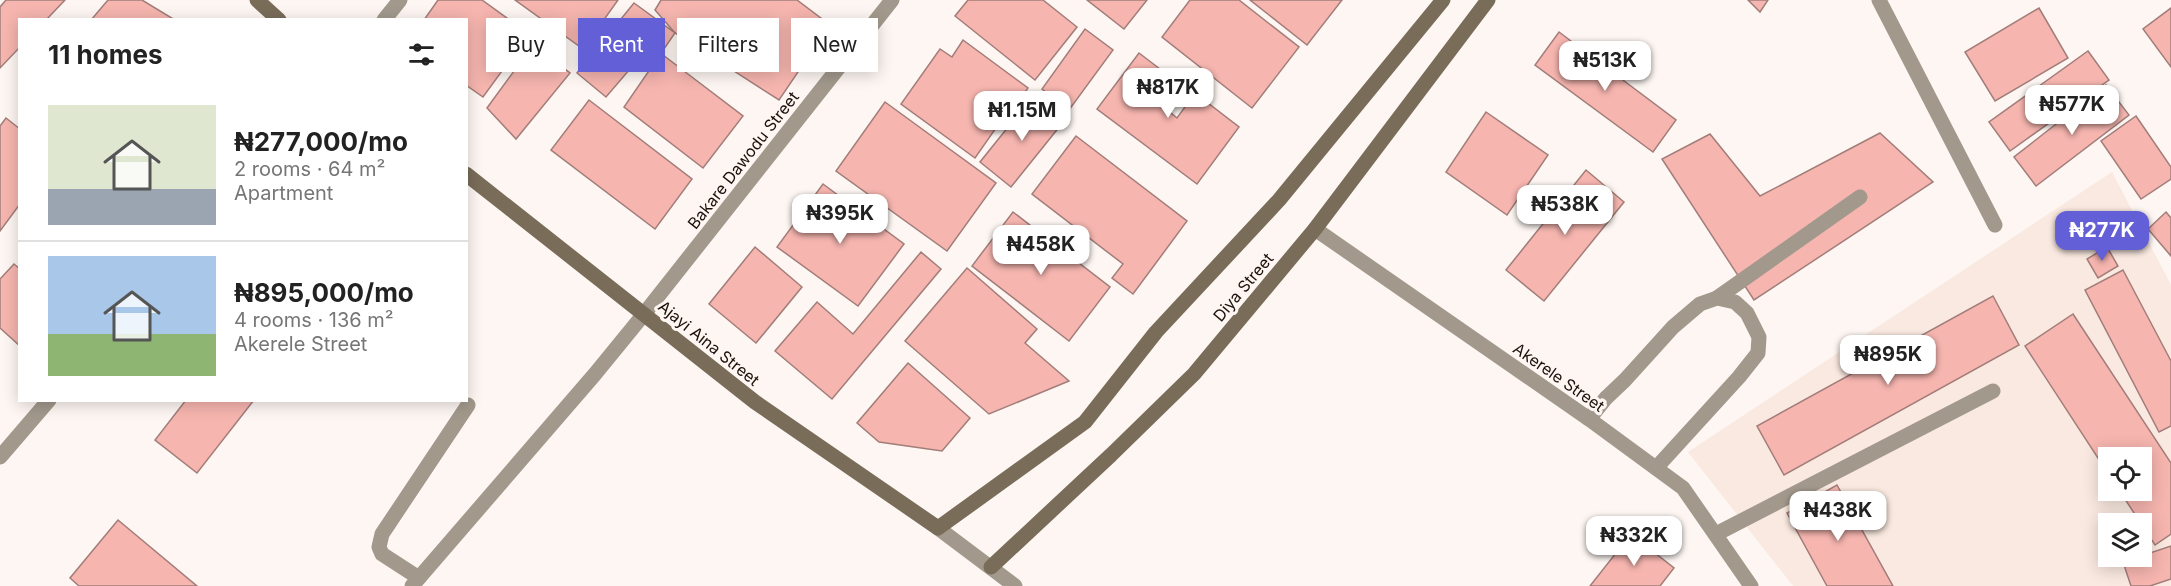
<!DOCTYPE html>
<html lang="en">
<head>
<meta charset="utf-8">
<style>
	body { margin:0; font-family:Inter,sans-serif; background:#f6f6f6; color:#222; height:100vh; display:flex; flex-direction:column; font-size:22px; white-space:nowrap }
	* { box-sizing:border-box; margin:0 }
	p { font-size:20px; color:#767676 }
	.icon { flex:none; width:33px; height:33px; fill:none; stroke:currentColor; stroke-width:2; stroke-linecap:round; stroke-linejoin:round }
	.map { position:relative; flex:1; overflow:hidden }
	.panel { position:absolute; left:18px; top:18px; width:450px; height:384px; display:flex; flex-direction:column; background:#fff; border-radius:0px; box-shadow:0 3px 15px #0003 }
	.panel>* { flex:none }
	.banner { position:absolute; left:486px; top:18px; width:570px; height:54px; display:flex; gap:12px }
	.fabs { position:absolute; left:2098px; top:447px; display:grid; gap:12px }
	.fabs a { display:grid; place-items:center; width:54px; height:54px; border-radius:0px; background:#fff; box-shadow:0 3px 15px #0003; font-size:30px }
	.price { position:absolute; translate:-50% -51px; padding:0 14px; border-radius:12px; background:#fff; color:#222; font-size:20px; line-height:39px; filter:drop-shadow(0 2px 3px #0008) }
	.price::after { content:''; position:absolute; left:50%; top:36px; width:18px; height:14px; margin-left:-9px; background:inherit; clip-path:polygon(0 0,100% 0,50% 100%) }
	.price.current { background:#625fd7; color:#fff }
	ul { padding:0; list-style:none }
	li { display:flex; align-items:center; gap:18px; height:150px; padding:0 30px }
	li+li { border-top:2px solid #e0e0e0 }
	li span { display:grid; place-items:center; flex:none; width:168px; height:120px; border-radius:0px; color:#555 }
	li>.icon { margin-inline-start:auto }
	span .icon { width:72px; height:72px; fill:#fffc; stroke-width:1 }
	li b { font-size:26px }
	h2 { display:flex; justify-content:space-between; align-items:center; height:72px; padding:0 30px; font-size:26px }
	.pill { padding:0 21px; border-radius:0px; background:#fff; box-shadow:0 3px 15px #0003; font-size:21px; line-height:54px }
	.pill.current { background:#625fd7; color:#fff }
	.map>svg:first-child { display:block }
	.built { fill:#fae9e0; fill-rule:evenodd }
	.building { fill:#f6b5af; stroke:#a27d79; stroke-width:1.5 }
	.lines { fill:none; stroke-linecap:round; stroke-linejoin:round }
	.lane { stroke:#a2998c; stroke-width:15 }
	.street { stroke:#a2998c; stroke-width:15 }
	.secondary { stroke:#796c59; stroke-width:15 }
	.labels { text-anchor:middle; stroke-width:6; stroke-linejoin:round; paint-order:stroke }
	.street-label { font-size:16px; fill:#1c110a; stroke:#fdf6f2 }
</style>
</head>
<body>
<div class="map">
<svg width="2171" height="586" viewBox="0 0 2171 586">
	<rect width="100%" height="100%" fill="#fdf6f2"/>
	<path class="built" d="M2112,172L2171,285V586H1793L1688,452ZM2109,458H2142V490H2109ZM2109,524H2142V556H2109Z"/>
	<g class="building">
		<polygon points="6,0 65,0 46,20 20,20 20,47 0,68 0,7"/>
		<polygon points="108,0 142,0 175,20 91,20"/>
		<polygon points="438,0 482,0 529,34 483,97 466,85 466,20 424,20"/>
		<polygon points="515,0 618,0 583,49"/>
		<polygon points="661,0 797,0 830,25 779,100 675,33 655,10"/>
		<polygon points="968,0 1043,0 1077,27 1035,80 955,16"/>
		<polygon points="1087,0 1147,0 1124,29"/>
		<polygon points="1190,0 1239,0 1299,47 1252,108 1162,37"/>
		<polygon points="1250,0 1342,0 1307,45"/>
		<polygon points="1748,0 1768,0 1760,12"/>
		<polygon points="634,3 675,33 655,62 642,55 606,97 577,73"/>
		<polygon points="2039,8 2068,58 1995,101 1965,52"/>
		<polygon points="2171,8 2171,67 2143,29"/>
		<polygon points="1085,29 1113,50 1069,110 1042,89"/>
		<polygon points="1559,32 1676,120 1653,152 1535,65"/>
		<polygon points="963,40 1028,88 1006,120 995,112 987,122 996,128 975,158 901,104 940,49 952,57"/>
		<polygon points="533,45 570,73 516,139 487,108"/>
		<polygon points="2088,51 2109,80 2010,151 1989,122"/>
		<polygon points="1139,53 1186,89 1170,112 1177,118 1195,93 1239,127 1197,184 1097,109"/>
		<polygon points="663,55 743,116 703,168 624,107 655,62"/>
		<polygon points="2106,85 2129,115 2036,186 2014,157"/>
		<polygon points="1033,96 1064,121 1011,187 980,162"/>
		<polygon points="589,100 692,179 655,229 551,150"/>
		<polygon points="885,102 996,183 947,251 836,171"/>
		<polygon points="1486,112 1548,155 1507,215 1446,172"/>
		<polygon points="2136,116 2171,167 2171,179 2141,199 2101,141"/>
		<polygon points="6,118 20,129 20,204 0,231 0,126"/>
		<polygon points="1880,133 1933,182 1754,300 1662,159 1710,134 1760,196"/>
		<polygon points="1076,136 1187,221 1133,294 1112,278 1123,264 1032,194"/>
		<polygon points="1586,170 1624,202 1544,301 1506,270"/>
		<polygon points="823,184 904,244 858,306 777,247"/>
		<polygon points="1013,212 1110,287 1069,341 972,266"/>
		<polygon points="2166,212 2171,218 2171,256 2148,229"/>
		<polygon points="755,247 802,287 756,343 709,304"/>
		<polygon points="2107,247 2118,266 2098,278 2087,259"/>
		<polygon points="921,252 941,269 832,399 775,351 817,302 853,334"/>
		<polygon points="14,264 20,269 20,346 0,328 0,279"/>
		<polygon points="967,268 1037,329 1025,343 1069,381 989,414 905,341"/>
		<polygon points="2123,270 2171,361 2171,426 2159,432 2085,290"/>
		<polygon points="1993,296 2019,345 1784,475 1757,426"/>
		<polygon points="2073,314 2171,463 2171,534 2155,545 2119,490 2142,490 2142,458 2109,458 2109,475 2025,346"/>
		<polygon points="908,363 970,418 942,451 879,442 857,423"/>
		<polygon points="186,400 254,400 197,473 155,440"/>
		<polygon points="1837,485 1893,586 1827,586 1787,513"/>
		<polygon points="118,520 197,586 79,586 70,578"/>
		<polygon points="1631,534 1674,568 1660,586 1590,586"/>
		<polygon points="2171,546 2171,579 2150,586 2131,586 2123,562"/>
	</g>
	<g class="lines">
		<g class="lane">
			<polyline points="1717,298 1860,197"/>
			<polyline points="1589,419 1606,398 1625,380 1673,327 1700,304 1717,298 1735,302 1747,313 1759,337 1758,353 1739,377 1656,468"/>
			<polyline points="1716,534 1993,391"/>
			<polyline points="419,578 382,554 379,547 382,534 468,405"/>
		</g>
		<g class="street">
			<polyline points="1879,0 1995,225"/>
			<polyline points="384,20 400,0"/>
			<polyline points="1315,229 1589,419 1683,488 1751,586"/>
			<polyline points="0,457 49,400"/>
			<polyline points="938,528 1015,586"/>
			<polyline points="412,586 595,374 644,314 892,0"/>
		</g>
		<g class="secondary">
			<polyline points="257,0 279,20"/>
			<polyline points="466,174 755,402 938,528 1085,422 1156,332 1279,200 1443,0"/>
			<polyline points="991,567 1111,455 1194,374 1315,229 1488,0"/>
		</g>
	</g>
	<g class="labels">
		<g class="street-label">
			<text transform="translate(743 160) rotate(-52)" y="6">Bakare Dawodu Street</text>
			<text transform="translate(1243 287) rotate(-50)" y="6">Diya Street</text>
			<text transform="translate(709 343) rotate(39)" y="6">Ajayi Aina Street</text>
			<text transform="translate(1559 377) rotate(35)" y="6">Akerele Street</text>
		</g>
	</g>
</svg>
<div class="fabs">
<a><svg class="icon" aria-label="locate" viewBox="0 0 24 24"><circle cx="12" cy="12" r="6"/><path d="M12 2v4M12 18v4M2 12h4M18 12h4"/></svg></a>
<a><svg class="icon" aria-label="layers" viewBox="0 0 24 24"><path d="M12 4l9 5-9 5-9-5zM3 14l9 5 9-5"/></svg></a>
</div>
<b class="price" style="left:1605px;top:92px">₦513K</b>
<b class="price" style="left:1168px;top:119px">₦817K</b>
<b class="price" style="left:2072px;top:136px">₦577K</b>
<b class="price" style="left:1022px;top:142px">₦1.15M</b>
<b class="price" style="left:1565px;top:236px">₦538K</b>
<b class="price" style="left:840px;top:245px">₦395K</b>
<b class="price current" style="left:2102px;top:262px">₦277K</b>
<b class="price" style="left:1041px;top:276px">₦458K</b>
<b class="price" style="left:1888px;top:386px">₦895K</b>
<b class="price" style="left:1838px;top:542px">₦438K</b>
<b class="price" style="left:1634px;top:567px">₦332K</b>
<div class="banner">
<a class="pill">Buy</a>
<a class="pill current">Rent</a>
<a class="pill">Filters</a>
<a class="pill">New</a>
</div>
<section class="panel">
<h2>11 homes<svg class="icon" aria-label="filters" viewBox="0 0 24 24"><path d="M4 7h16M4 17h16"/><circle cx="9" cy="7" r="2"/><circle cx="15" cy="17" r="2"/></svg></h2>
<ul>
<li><span style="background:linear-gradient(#dfe7d0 70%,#9aa5b1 0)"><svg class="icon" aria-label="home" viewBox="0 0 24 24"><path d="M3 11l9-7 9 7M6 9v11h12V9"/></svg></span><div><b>₦277,000/mo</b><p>2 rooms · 64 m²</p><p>Apartment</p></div></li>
<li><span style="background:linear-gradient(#a9c7e8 65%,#8fb573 0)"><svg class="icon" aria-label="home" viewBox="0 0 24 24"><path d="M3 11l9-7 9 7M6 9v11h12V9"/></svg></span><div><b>₦895,000/mo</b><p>4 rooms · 136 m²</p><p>Akerele Street</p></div></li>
</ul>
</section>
</div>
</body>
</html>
